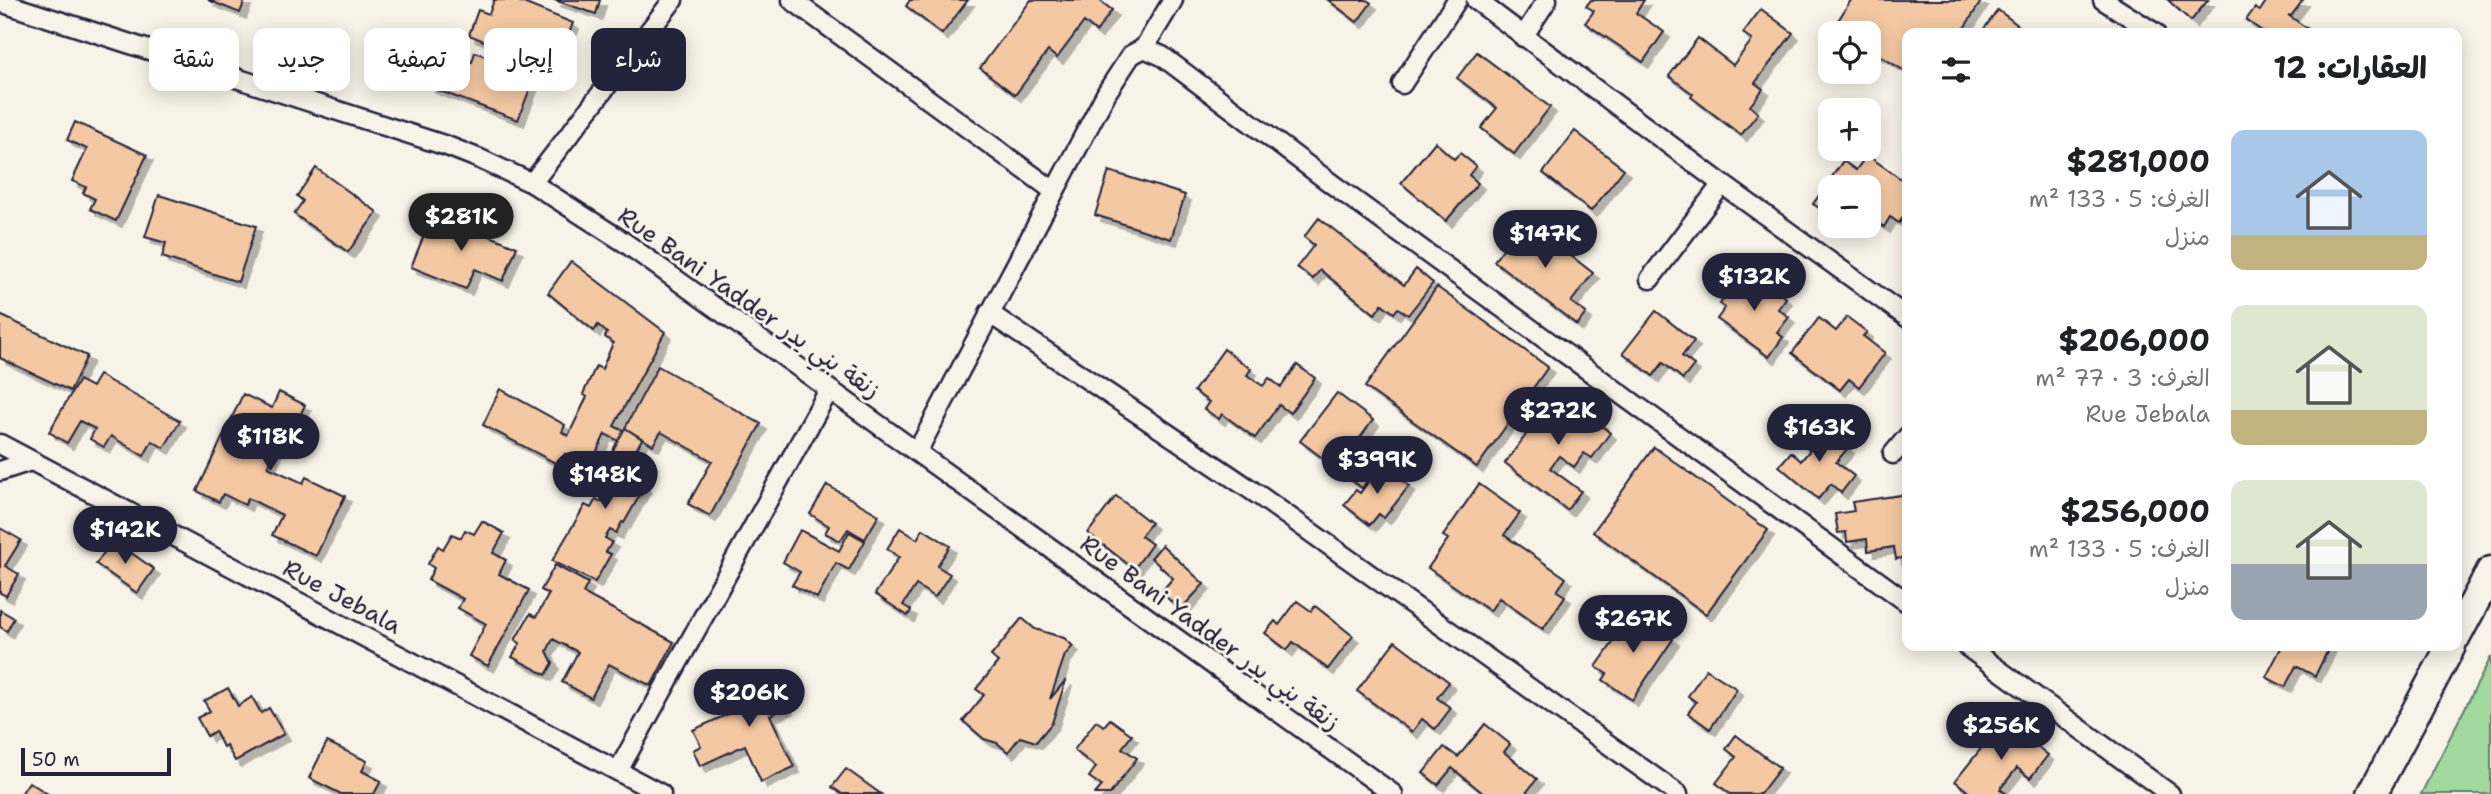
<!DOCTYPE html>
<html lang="ar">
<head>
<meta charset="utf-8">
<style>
	body { margin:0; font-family:"Shantell Sans","Playpen Sans Arabic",sans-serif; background:#f2f2f2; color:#202124; direction:rtl; height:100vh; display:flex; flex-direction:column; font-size:26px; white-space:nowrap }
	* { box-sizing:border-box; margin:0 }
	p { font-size:23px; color:#757577 }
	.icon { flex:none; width:38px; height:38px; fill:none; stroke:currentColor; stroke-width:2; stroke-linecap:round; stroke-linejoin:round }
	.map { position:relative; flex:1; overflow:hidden; direction:ltr }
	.side { position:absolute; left:1902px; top:28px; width:560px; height:623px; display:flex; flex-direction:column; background:#fff; border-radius:14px; box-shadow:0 4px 18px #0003; direction:rtl }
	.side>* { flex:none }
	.guide { position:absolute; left:21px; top:28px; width:665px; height:63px; direction:rtl; display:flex; gap:14px }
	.fabs { position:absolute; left:1818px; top:21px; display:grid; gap:14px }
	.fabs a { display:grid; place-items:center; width:63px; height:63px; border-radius:14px; background:#fff; box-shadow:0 4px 18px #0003; font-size:35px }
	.scale { position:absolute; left:21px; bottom:18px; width:150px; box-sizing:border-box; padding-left:7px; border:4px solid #22223b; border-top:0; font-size:19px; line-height:24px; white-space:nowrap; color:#22223b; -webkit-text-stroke:5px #f7f3e8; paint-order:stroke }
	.price { position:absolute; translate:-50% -60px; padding:0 16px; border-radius:24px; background:#22223b; color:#fff; font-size:23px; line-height:46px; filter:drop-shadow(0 2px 4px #0008) }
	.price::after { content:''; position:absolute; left:50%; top:42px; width:21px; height:16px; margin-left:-10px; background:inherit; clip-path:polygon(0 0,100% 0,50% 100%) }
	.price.active { background:#222; color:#fff }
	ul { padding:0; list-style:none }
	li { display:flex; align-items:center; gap:21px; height:175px; padding:0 35px }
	li span { display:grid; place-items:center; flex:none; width:196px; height:140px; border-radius:14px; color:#555 }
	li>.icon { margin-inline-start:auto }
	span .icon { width:84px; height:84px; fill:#fffc; stroke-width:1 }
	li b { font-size:30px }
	h2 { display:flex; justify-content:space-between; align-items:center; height:84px; padding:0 35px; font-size:30px }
	.pill { padding:0 24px; border-radius:14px; background:#fff; box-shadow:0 4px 18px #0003; font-size:24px; line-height:63px }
	.pill.active { background:#22223b; color:#fff }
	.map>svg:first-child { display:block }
	.green { fill:#a2d99e; stroke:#627e6c; stroke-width:2 }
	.building { fill:#f4c8a3; stroke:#22223b; stroke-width:2; filter:url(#shadow) }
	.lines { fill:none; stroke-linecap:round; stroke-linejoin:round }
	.street-casing { stroke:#22223b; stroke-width:23 }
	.primary-casing { stroke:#22223b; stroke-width:33 }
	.street { stroke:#f7f3e8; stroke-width:18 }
	.primary { stroke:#f7f3e8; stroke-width:28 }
	.labels { text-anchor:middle; stroke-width:6; stroke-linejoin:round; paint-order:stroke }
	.street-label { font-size:24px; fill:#22223b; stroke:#f7f3e8 }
</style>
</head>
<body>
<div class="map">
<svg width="2491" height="794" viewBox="0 0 2491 794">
	<defs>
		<filter id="shadow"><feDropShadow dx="6" dy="6" stdDeviation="0" flood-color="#0004"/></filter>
	</defs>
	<rect width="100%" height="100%" fill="#f7f3e8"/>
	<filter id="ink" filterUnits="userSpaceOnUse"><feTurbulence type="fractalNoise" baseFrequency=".0143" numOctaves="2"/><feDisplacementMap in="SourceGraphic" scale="14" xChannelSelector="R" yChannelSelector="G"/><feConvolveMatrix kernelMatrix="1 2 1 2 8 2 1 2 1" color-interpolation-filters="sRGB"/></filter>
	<g filter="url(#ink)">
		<polygon class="green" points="2491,657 2491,794 2421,794"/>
		<g class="building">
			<polygon points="208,0 245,0 240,13"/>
			<polygon points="494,0 516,0 573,23 555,69 469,35 478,10 489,14"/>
			<polygon points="554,0 600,0 596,14"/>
			<polygon points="910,0 968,0 942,34 906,6"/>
			<polygon points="1031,0 1099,0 1112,10 1096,32 1084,22 1057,58 1048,51 1015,95 980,68"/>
			<polygon points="1328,0 1367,0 1371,3 1357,22"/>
			<polygon points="1591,0 1644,0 1636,13 1664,32 1643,62 1585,23 1594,11 1586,6"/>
			<polygon points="1851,0 1982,0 1961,33 1908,33 1908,73 1869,49 1869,33 1844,33 1834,27"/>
			<polygon points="2168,0 2208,0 2191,21"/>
			<polygon points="2267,0 2303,0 2291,16 2288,15 2314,33 2265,33 2246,20 2255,8 2260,11"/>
			<polygon points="1761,9 1793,33 1755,83 1763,89 1750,106 1758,113 1741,135 1691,97 1693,94 1669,76 1698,38 1733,65 1752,40 1743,33"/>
			<polygon points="1998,10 2027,32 2027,33 1981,33"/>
			<polygon points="442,51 472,62 475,52 535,75 518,120 429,87"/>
			<polygon points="1477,52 1550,107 1514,154 1481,128 1497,108 1457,78"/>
			<polygon points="75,122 147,155 116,221 90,209 95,199 83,193 86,187 72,181 87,149 67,140"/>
			<polygon points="1575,131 1624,169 1591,211 1543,173"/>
			<polygon points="1435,142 1454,159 1460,153 1476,166 1469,175 1478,183 1446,221 1401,183"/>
			<polygon points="1867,155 1908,184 1908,210 1899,223 1890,217 1884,227 1870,217 1869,187 1830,187 1830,215 1813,204 1843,161 1856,170"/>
			<polygon points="316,168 377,212 348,252 294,214 303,201 297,196"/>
			<polygon points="1109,171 1185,195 1171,239 1095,215"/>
			<polygon points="159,195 256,226 238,282 162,257 166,243 145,237"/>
			<polygon points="433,213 517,247 503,281 475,269 466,289 411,267"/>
			<polygon points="1319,218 1404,285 1416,269 1433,283 1408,315 1398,308 1394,313 1382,304 1375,314 1320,270 1313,279 1297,267 1314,245 1304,237"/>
			<polygon points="1525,220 1593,273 1571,302 1586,313 1577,325 1494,261"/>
			<polygon points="571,261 665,332 614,426 624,431 619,441 605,434 589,468 565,454 559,465 483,425 500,389 565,425 562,432 568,436 587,397 583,394 596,366 602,369 613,343 605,337 607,333 598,325 594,331 548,293"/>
			<polygon points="1744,269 1786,298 1778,309 1789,317 1777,333 1783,337 1769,357 1717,319 1725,308 1720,304"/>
			<polygon points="1437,287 1548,367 1477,467 1365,387"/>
			<polygon points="1656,311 1694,341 1682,356 1694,365 1683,379 1663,363 1653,376 1623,353"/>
			<polygon points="0,315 87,356 70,391 0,358"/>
			<polygon points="1847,317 1867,332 1863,336 1885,353 1859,387 1849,379 1840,390 1792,353 1819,318 1836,331"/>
			<polygon points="1224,349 1251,369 1247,375 1263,386 1269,378 1281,387 1297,365 1315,378 1290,413 1279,405 1255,438 1222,414 1219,419 1204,409 1209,402 1194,391"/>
			<polygon points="658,366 761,424 710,516 688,504 712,461 661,432 653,445 625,428"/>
			<polygon points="99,375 180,421 164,448 152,441 144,456 111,436 104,447 90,439 95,429 80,421 67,443 49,432 79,380 92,387"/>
			<polygon points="1559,391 1602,423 1601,425 1610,433 1592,458 1584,453 1574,467 1559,456 1550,468 1581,491 1567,510 1505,463"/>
			<polygon points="279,392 305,405 289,438 283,435 268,467 303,483 306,477 345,496 316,556 272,535 282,515 248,498 245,505 223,494 219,502 197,491 243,394 272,408"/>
			<polygon points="1337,393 1373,420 1354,446 1379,465 1362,488 1300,441"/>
			<polygon points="1817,423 1848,448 1836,462 1854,476 1841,493 1831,484 1818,499 1779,466 1791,452 1801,461 1810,450 1801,443"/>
			<polygon points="625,428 642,439 635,452 651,462 644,475 641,473 636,481 645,486 624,523 622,522 616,533 610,530 605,538 612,542 606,552 611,554 595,582 552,561 585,505 591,508 596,499 601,502 608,488 602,484 607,475 601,472"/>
			<polygon points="1654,447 1768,530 1706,614 1593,532"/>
			<polygon points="1382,464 1409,486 1384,518 1379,514 1370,525 1344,505 1356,490 1360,493"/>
			<polygon points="1479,484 1520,513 1504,535 1566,578 1557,591 1565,596 1543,629 1499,598 1490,611 1428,568 1448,539 1443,536"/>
			<polygon points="827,485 879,515 865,539 848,529 840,541 825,533 829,526 810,514"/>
			<polygon points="1908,494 1908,557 1896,559 1894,547 1868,551 1867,539 1847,542 1846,532 1838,533 1835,514 1854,511 1852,502"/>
			<polygon points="1116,496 1151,523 1141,536 1152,544 1134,569 1088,533"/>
			<polygon points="482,521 504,533 493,553 506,560 499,574 529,590 488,666 469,656 486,624 458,608 463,599 428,580 434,568 428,564 438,546 443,549 452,534 461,538 465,530 474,534"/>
			<polygon points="0,528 21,540 5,566 19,574 6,596 0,593"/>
			<polygon points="900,528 917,539 923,529 950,546 937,566 950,574 935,597 916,585 903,605 911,610 908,616 875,594 899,557 887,549"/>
			<polygon points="800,530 839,551 849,532 865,541 849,570 836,563 817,598 792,585 800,572 783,562"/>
			<polygon points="113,540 154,569 137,593 96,564"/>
			<polygon points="1162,545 1204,584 1180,610 1161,592 1173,578 1151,558"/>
			<polygon points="555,565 588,583 583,593 674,642 651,686 609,664 591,698 562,682 578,652 553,639 547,651 553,663 546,675 512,657 520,643 515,640 530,614 536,617 549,594 541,590"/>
			<polygon points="1297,601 1311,611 1315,606 1353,636 1328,669 1293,642 1287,650 1265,633 1275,621 1279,625"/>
			<polygon points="0,610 14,618 7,631 0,627"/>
			<polygon points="1618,617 1632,626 1639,617 1673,639 1632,700 1603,680 1607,674 1596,667 1616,638 1608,633"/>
			<polygon points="1022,618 1035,629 1064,638 1073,646 1065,655 1050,699 1066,680 1052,723 1036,742 1020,737 1008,752 997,743 984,739 963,721 984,695 976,689 998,662 991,656"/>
			<polygon points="1395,641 1449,682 1437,698 1451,708 1435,729 1422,719 1412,732 1357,691"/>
			<polygon points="2282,646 2330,646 2315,676 2296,666 2285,687 2266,677"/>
			<polygon points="1706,669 1737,689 1710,729 1688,713 1696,702 1688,696"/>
			<polygon points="771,673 787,708 770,715 794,767 761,782 745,745 700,766 693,750 701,746 693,730 735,711 727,693"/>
			<polygon points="228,688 238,706 252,697 261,713 269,708 284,734 235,761 226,745 223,747 215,731 207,736 197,718 210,711 204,701"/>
			<polygon points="1110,719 1132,735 1122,748 1137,758 1110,794 1095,794 1102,786 1089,777 1096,767 1074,750 1096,721 1104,726"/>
			<polygon points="2004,720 2048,755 2030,778 2017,768 2000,789 2007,794 1971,794 1955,781"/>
			<polygon points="1485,724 1510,744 1504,752 1537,779 1525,794 1484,794 1452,768 1438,785 1423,773 1444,747 1458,757"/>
			<polygon points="1736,735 1780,768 1760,794 1730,794 1716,783 1736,757 1726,749"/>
			<polygon points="327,742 367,761 362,771 381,781 374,794 341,794 309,778"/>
			<polygon points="846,769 881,794 842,794 832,787"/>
			<polygon points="29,782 48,794 21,794"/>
		</g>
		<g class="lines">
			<g class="street-casing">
				<g id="street">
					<polyline points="792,0 1054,191"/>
					<polyline points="1476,0 1722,184 1908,318"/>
					<polyline points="2103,0 2155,33"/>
					<polyline points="0,2 447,146 480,159 532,183 624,242 1393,794"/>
					<polyline points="1523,37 1547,0"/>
					<polyline points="1144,48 1162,56 1332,184 1908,603"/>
					<polyline points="1402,84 1457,0"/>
					<polyline points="532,183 673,0"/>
					<polyline points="1650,279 1722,184"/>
					<polyline points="989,313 1260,496 1678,794"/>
					<polyline points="0,444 661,794"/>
					<polyline points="917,452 1107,92 1131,55 1144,48 1173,0"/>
					<polyline points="1893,454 1908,436"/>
					<polyline points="0,471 31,461"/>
					<polyline points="1966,646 2170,794"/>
					<polyline points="618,771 829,390"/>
				</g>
			</g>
			<g class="primary-casing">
				<g id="primary">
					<polyline points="2457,635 2491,571"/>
					<polyline points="2372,794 2451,646"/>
				</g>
			</g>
			<use href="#street" class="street"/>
			<use href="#primary" class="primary"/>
		</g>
	</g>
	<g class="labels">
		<g class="street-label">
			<text transform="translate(749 303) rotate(35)" y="8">Rue Bani Yadder زنقة بني يدر</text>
			<text transform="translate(342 597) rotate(28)" y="8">Rue Jebala</text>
			<text transform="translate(1210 633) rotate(36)" y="8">Rue Bani Yadder زنقة بني يدر</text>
		</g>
	</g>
</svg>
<div class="fabs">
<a><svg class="icon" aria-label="locate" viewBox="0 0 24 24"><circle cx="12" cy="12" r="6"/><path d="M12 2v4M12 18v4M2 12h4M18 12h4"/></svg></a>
<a>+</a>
<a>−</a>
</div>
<div class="scale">50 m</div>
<b class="price active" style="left:461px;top:253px">$281K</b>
<b class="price" style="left:1545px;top:270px">$147K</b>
<b class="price" style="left:1754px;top:313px">$132K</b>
<b class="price" style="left:1558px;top:447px">$272K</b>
<b class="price" style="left:1819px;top:464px">$163K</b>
<b class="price" style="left:270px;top:473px">$118K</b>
<b class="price" style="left:1377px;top:496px">$399K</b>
<b class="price" style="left:605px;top:511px">$148K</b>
<b class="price" style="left:125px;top:566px">$142K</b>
<b class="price" style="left:1633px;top:655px">$267K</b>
<b class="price" style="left:749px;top:729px">$206K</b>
<b class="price" style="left:2001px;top:762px">$256K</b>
<div class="guide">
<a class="pill active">شراء</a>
<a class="pill">إيجار</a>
<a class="pill">تصفية</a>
<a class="pill">جديد</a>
<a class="pill">شقة</a>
</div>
<section class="side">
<h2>العقارات: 12<svg class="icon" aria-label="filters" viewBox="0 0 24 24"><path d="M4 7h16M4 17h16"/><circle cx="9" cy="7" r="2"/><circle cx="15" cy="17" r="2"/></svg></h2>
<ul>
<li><span style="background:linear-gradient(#a9c7e8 75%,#c2b280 0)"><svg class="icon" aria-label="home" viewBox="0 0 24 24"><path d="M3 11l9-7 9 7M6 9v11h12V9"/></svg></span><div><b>$281,000</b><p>الغرف: 5 · 133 m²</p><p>منزل</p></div></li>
<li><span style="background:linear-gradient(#dfe7d0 75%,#c2b280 0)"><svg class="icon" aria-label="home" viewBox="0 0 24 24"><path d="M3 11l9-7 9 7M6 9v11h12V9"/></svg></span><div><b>$206,000</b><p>الغرف: 3 · 77 m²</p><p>Rue Jebala</p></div></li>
<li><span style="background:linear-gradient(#dfe7d0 60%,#9aa5b1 0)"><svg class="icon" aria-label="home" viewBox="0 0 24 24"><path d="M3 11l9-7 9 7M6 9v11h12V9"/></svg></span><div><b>$256,000</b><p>الغرف: 5 · 133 m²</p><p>منزل</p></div></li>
</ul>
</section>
</div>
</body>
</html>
